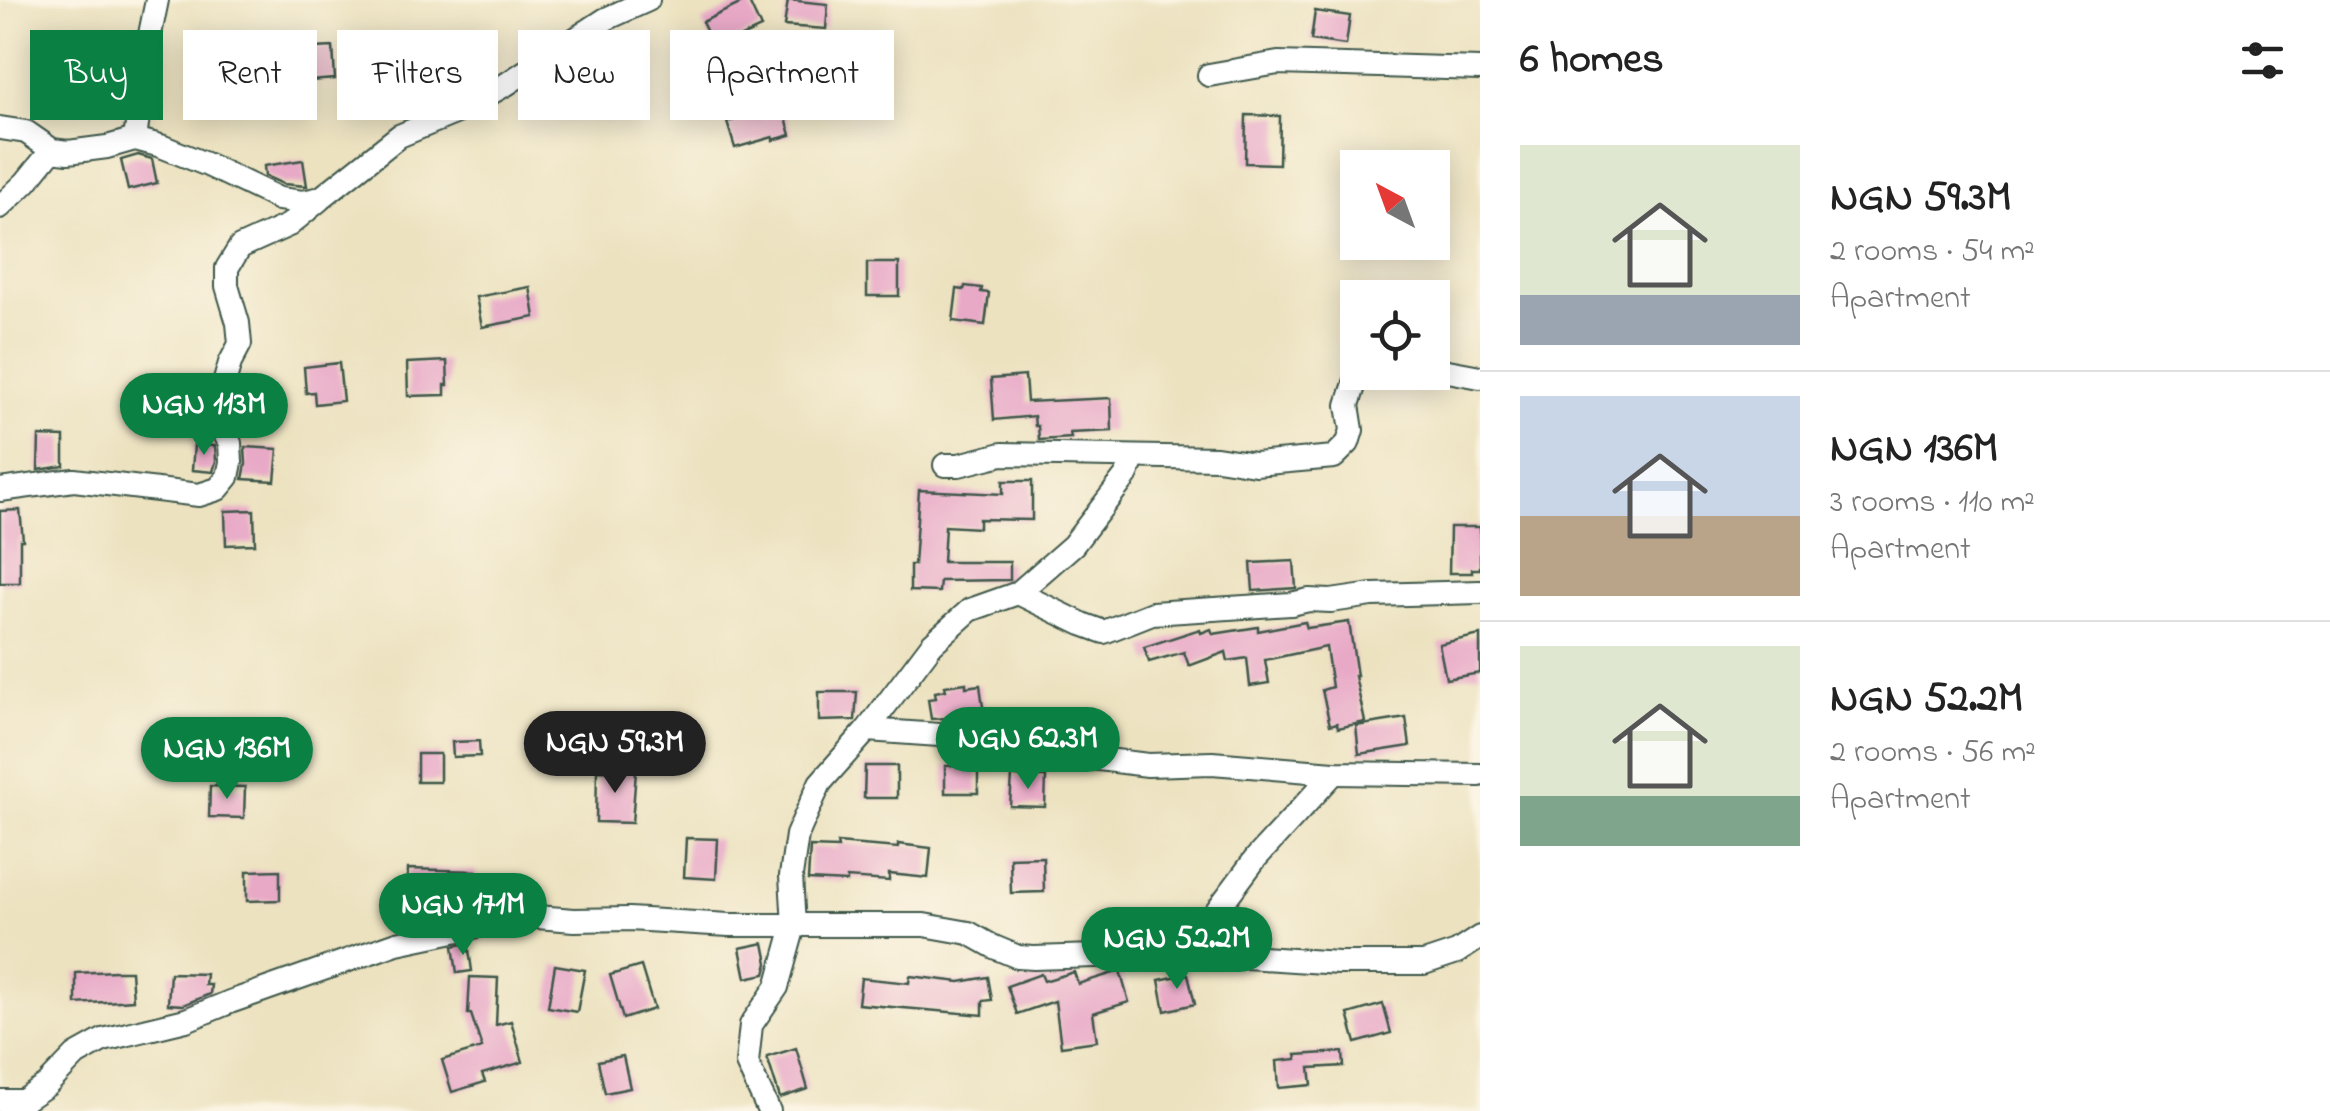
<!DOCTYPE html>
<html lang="en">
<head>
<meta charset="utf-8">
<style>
	body { margin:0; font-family:"Indie Flower",sans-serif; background:#f2f2f2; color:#222; height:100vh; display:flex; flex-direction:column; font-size:38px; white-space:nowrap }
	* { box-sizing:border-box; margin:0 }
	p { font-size:32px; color:#767676 }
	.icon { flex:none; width:55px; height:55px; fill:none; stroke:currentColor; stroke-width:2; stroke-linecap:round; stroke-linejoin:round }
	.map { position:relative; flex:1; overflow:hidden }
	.side { display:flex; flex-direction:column; background:#fff; width:850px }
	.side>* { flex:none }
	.guide { position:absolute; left:30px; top:30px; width:950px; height:90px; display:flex; gap:20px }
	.needle { width:65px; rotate:319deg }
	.buttons { position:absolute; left:1340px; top:150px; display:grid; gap:20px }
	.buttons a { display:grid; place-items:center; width:110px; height:110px; border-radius:0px; background:#fff; box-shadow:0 5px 25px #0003; font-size:50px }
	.price { position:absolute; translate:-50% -85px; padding:0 22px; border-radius:35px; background:#0b8043; color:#fff; font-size:32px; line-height:65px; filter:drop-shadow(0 2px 5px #0008) }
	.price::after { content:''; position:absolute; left:50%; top:60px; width:30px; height:22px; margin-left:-15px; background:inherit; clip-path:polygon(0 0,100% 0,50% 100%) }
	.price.current { background:#222; color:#fff }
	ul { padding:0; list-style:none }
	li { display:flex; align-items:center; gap:30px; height:250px; padding:0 40px }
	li+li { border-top:2px solid #e0e0e0 }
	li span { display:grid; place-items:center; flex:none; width:280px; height:200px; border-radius:0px; color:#555 }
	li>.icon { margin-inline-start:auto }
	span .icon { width:120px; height:120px; fill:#fffc; stroke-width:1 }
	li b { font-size:42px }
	h2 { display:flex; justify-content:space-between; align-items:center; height:120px; padding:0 40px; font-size:42px }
	.chip { padding:0 35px; border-radius:0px; background:#fff; box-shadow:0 5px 25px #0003; font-size:35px; line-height:90px }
	.chip.current { background:#0b8043; color:#fff }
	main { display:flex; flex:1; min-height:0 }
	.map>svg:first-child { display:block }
	.building { fill:#e8a9c7 }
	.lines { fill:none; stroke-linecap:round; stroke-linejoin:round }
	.street-casing { stroke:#3e5649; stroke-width:26 }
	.street { stroke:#fff; stroke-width:22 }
</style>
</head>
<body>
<main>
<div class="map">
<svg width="1480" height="1111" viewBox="0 0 1480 1111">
	<rect width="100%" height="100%" fill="#fcf5e5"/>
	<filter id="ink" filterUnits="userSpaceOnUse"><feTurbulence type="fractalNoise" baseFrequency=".01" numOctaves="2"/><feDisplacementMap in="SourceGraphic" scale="20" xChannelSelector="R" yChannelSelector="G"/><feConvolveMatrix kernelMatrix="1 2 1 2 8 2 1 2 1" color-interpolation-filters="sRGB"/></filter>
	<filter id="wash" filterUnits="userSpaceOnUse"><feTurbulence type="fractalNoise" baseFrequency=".0048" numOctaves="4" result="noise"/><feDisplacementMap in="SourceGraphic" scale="40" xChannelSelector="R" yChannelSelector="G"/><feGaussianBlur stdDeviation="2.25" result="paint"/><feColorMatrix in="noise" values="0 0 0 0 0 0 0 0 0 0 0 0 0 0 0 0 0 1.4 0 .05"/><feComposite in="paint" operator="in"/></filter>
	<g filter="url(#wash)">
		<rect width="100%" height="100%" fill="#ece2c0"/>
		<g id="blocks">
			<g class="building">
				<polygon points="748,0 761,28 715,49 702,22"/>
				<polygon points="788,0 828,4 826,29 784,26"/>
				<polygon points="1315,11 1350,16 1346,45 1311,40"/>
				<polygon points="333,47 335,79 296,82 295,49"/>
				<polygon points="784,111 791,135 773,140 773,137 735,148 727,122 760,113 762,118"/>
				<polygon points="1246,115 1280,116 1279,164 1245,163"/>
				<polygon points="138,155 152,159 157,183 128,190 121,160"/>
				<polygon points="303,160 307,186 283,184 265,176 264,166"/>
				<rect x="867" y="263" width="32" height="33"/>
				<polygon points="965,286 982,288 981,292 989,293 985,325 953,321 957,289 964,290"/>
				<polygon points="530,287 535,317 482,327 476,297"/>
				<polygon points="447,361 448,385 445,385 445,395 408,396 407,363"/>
				<polygon points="339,363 343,401 315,404 314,392 306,393 304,367"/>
				<polygon points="1025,376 1027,402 1111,398 1112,431 1070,433 1071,438 1039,440 1038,426 1035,426 1034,416 994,420 991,379"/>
				<polygon points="39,436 64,437 64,466 38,470"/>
				<polygon points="194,445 215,446 216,461 213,472 192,470"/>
				<polygon points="245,447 278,449 275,481 243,479 246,464"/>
				<polygon points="1003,481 1032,481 1032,520 979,519 979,528 945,526 943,562 1010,562 1010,580 940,581 939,592 910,591 910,565 914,565 919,490 1003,494"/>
				<polygon points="20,510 23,540 20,540 20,583 0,583 0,511"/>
				<polygon points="254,510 255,544 226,545 225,511"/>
				<polygon points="1450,527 1480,527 1480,569 1472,569 1472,573 1449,573"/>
				<polygon points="1294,561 1296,588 1253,591 1251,563"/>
				<polygon points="1305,622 1307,628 1349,622 1357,676 1355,676 1365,722 1338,728 1337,723 1330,725 1322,690 1332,687 1326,647 1265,660 1269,683 1250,686 1247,658 1228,661 1226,652 1189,666 1184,652 1149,662 1144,647 1200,629 1201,633 1211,629 1213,634 1258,627 1258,631"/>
				<polygon points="1480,635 1480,673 1446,679 1439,644"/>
				<polygon points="966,683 966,687 980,685 984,714 976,716 976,720 963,722 947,720 947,718 931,719 928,699 936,698 935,692 946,690 945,686"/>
				<polygon points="819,692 857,692 855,720 819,721"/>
				<polygon points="1406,718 1410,746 1359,754 1356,726"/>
				<polygon points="479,741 480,756 453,757 452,742"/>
				<rect x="417" y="754" width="23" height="28"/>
				<polygon points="978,765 978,793 945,793 945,766"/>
				<polygon points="865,766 897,766 897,798 864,798"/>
				<polygon points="597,770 636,771 632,823 596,822"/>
				<polygon points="1012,776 1046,777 1045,807 1010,806"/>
				<polygon points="210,786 245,787 244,818 209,817"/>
				<polygon points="686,838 718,839 716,879 684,877"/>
				<polygon points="837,843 898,848 898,844 931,848 928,878 889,874 889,881 847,878 847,882 808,880 810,847 838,848"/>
				<polygon points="1043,857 1044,892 1011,893 1010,858"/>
				<polygon points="408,869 476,871 476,903 435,902 435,910 406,909"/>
				<polygon points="280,870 280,900 247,901 247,871"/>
				<polygon points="468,943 472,971 457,973 453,946"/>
				<polygon points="764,943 768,963 765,974 746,978 740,948"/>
				<polygon points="555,965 585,970 577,1012 548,1007"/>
				<polygon points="641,966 654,1009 623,1019 610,975"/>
				<polygon points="116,971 131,971 133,1000 76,1004 76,973"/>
				<polygon points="1120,971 1129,1002 1093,1013 1097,1041 1061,1046 1055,1001 1017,1014 1007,986 1041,974 1044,981 1074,972 1078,984"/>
				<polygon points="170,973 206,974 205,985 211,985 210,994 183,1005 168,1004"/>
				<polygon points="1188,974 1195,1004 1165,1011 1159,980"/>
				<polygon points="910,976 960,982 988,977 992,1000 983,1001 983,1015 858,1004 861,978 909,983"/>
				<polygon points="470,977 498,978 496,1025 511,1021 523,1062 482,1074 485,1082 452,1092 442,1060 482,1048 471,1014 468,1014"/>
				<polygon points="1383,1004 1391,1033 1356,1043 1348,1014"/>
				<polygon points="796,1048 808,1089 780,1098 767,1057"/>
				<polygon points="1343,1052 1344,1066 1310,1068 1312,1085 1279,1088 1277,1061 1297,1059 1296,1055"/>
				<polygon points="623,1056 630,1088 605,1093 598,1061"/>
			</g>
		</g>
	</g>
	<g filter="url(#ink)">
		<use href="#blocks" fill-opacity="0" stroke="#3e5649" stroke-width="2.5"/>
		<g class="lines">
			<g class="street-casing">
				<g id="street">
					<polyline points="1209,75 1278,63 1480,69"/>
					<polyline points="0,128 26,132 52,150 68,152 107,147 135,139 161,146 208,165 279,199 303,202 321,198 399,136 457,112 505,85 606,19 648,0"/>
					<polyline points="135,139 147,49 157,0"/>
					<polyline points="0,207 26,182 52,150"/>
					<polyline points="1432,368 1480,377"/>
					<polyline points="945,465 959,465 1002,454 1217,458 1255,464 1334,457 1348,443 1352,430 1348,405 1355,383 1363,372"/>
					<polyline points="0,490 74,480 199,495 218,489 228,477 231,462 230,443 219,424 218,405 230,363 240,344 238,323 227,286 227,268 240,247 289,225 319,200"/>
					<polyline points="1018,593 1082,624 1104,632 1152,613 1291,604 1309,600 1331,601 1372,595 1480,592"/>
					<polyline points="867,730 954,736 1074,756 1148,765 1212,763 1334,773 1480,775"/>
					<polyline points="1185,953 1256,858 1334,773"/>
					<polyline points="0,1101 23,1101 47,1085 76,1055 103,1040 186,1020 230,1002 397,943 525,916 574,920 629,919 729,925 924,925 969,933 994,947 1018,957 1034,958 1185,953 1339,963 1424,963 1457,952 1480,937"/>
					<polyline points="769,1111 747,1063 751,1025 777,987 794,926 791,876 797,835 820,783 867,730 932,644 970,610 1018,593 1073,545 1126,476 1134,457"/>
				</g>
			</g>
			<use href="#street" class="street"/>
		</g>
	</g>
</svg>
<div class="buttons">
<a><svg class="needle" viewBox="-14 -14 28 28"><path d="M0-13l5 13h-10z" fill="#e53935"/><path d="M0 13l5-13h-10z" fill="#767676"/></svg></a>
<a><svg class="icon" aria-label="locate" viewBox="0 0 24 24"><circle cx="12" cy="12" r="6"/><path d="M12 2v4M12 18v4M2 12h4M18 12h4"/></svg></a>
</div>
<b class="price" style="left:204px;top:458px">NGN 113M</b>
<b class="price" style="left:1028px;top:792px">NGN 62.3M</b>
<b class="price current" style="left:615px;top:796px">NGN 59.3M</b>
<b class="price" style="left:227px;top:802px">NGN 136M</b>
<b class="price" style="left:463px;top:958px">NGN 171M</b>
<b class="price" style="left:1177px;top:992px">NGN 52.2M</b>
<div class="guide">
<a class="chip current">Buy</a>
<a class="chip">Rent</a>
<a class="chip">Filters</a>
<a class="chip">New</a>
<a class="chip">Apartment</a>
</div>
</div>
<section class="side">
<h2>6 homes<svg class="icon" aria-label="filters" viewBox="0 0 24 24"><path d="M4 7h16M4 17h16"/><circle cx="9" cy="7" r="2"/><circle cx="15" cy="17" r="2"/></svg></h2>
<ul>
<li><span style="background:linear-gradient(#dfe7d0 75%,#9aa5b1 0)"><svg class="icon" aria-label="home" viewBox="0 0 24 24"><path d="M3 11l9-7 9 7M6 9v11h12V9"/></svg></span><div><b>NGN 59.3M</b><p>2 rooms · 54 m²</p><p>Apartment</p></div></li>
<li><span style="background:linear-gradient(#c9d6e8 60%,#b9a48a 0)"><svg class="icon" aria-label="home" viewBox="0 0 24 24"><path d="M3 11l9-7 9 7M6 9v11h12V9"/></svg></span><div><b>NGN 136M</b><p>3 rooms · 110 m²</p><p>Apartment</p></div></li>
<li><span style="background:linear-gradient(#dfe7d0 75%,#7fa58c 0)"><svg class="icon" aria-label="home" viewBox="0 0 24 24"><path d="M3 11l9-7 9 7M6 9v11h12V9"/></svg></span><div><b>NGN 52.2M</b><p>2 rooms · 56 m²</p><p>Apartment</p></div></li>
</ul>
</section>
</main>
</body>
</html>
